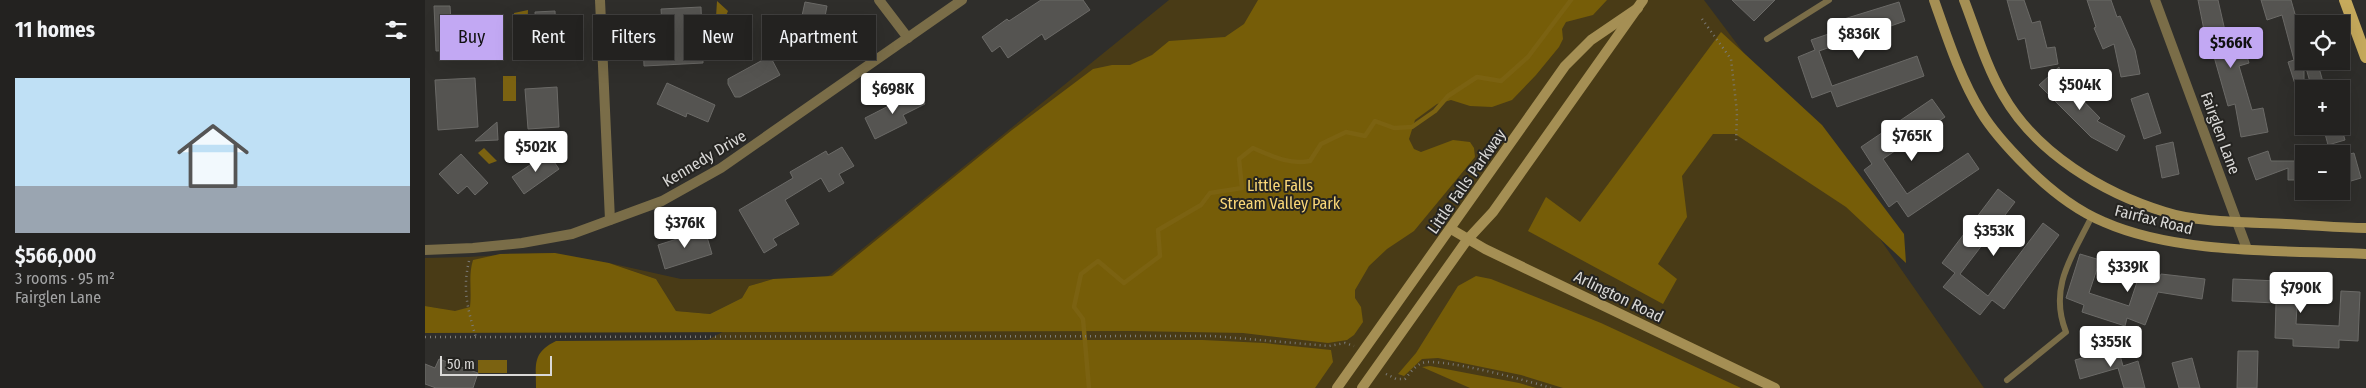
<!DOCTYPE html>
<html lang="en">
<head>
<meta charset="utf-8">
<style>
	body { margin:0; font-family:"Fira Sans Condensed",sans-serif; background:#2b2a29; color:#f1f3f6; height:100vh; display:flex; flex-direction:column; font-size:19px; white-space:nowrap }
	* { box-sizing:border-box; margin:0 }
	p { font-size:16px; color:#a3a4a5 }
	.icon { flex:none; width:28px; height:28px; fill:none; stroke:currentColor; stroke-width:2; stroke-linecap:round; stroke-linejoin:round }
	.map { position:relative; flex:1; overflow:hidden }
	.sheet { display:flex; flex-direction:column; background:#232220; width:425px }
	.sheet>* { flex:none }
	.guide { position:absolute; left:15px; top:15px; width:475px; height:45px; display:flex; gap:10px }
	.fabs { position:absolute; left:1870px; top:15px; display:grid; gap:10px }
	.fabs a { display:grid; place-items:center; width:55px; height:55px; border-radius:0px; background:#232220; box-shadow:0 5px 20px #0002,0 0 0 1px #403f3e; font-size:25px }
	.scale { position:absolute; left:15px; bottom:12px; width:112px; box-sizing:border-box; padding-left:5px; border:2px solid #dad9d7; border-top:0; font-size:14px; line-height:18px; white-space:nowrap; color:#dad9d7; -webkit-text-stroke:4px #252421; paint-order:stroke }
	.price { position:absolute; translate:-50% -42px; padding:0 11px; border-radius:5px; background:#fff; color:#222; font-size:16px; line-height:32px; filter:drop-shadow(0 1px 2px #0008) }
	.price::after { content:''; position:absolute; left:50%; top:30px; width:15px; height:11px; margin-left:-8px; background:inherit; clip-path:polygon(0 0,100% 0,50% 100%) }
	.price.on { background:#c2a8f3; color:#111 }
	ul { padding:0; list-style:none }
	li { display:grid; align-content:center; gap:10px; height:265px; padding:0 15px }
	li span { display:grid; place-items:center; height:155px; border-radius:0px; color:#555 }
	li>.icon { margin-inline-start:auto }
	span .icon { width:90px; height:90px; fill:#fffc; stroke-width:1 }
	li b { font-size:21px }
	h2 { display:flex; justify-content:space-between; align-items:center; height:60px; padding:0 15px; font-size:21px }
	.chip { padding:0 18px; border-radius:0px; background:#232220; box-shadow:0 5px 20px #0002,0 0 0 1px #403f3e; font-size:18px; line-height:45px }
	.chip.on { background:#c2a8f3; color:#111 }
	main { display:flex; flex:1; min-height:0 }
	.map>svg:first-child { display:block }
	.green { fill:#493b16 }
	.forest { fill:#765d08 }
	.water { fill:#7b6211 }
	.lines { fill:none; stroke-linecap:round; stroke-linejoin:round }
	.stream { stroke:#7b6211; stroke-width:4.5 }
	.building { fill:#555451; stroke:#6b6a67 }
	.path { stroke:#7b7a77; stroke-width:2.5; stroke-dasharray:1 4; stroke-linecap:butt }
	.lane { stroke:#7a6d48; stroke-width:6 }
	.street { stroke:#7a6d48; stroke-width:10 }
	.secondary { stroke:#a58f54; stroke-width:10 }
	.primary { stroke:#c6aa5c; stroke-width:12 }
	.labels { text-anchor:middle; stroke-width:4; stroke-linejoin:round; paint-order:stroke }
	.street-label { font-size:16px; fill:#dad9d7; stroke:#252421 }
	.park-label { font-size:16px; fill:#fad778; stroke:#252421 }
</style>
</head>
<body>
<main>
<section class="sheet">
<h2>11 homes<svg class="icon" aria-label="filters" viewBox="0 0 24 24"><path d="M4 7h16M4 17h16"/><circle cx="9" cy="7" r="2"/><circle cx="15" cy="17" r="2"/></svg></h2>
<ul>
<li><span style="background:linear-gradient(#bfe0f5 70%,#9aa5b1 0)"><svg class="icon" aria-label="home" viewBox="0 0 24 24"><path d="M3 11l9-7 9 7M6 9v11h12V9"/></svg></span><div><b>$566,000</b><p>3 rooms · 95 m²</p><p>Fairglen Lane</p></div></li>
</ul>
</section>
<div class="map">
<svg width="1941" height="388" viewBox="0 0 1941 388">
	<rect width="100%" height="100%" fill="#2f2e2b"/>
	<g class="green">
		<polygon points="744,0 1279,0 1411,176 1559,388 151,388 241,362 405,275"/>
		<path d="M130,253L143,303L18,314L17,309L0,306V258C44,258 87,254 130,253Z"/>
		<polygon points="184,263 256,279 348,279 324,286 317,298 285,314 251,311 231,279"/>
	</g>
	<g class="forest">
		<path d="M833,0H1182L1168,15L1141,22L1137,29L1138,39L1134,47L1111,75L1087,100L1067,107L1045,106L1026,100L1012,104L990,120L984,139L989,149L996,152L1028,140L1045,142L1049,148L1050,157L989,231L962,249L944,266L930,290V298L936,307L938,322L929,335L922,340L903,343L818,333L708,331L0,333V306L30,311L45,307C47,290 43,276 48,260L75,254L130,253L184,263L231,279L251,311L285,314L317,298L324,286L348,279L407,276L587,130L668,69L687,65H705L727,55L744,41L800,37L819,24Z"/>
		<polygon points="1296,32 1397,125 1479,234 1481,263 1421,207 1310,134 1288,134 1257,176 1262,217 1233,264 1252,279 1238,304 1103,231 1121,197 1155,222"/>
		<polygon points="1051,276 1066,279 1176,323 1316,388 1138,388 1096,375 1013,358 997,359 979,376 973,374 991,353 1033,286"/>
		<path d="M278,340H778L839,343L906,350L908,362L890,388H111C111,364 107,353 131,341Z"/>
		<polygon points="1005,366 1094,383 1111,388 1045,388 997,367"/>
	</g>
	<g class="water">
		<polygon points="292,1 303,11 297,25 288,24 291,17"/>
		<polygon points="103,10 102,37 89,37 89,13"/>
		<rect x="78" y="76" width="13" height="25"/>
		<polygon points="59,148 72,161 64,164 53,153"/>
		<rect x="53" y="360" width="29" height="13"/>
	</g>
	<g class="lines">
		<path class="stream" d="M664,388L658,319L649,307L656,274L673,261L699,283L735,256L733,230L776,205L785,193L817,188L814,159L828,148C847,156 864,165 885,161L896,144L921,132L940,136L950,121L969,128L987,127L1010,111L1023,96L1052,77L1076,81L1103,57L1146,0"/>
	</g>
	<g class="building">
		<polygon points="616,0 658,0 665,10 620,40 617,34 583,58 575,46 567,52 557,37 582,19 584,21"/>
		<polygon points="1307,0 1350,0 1329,21"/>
		<polygon points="1582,0 1599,0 1607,23 1615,21 1622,48 1630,47 1633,64 1606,69 1600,38 1593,40"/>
		<polygon points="1662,0 1686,0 1692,17 1695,16 1710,50 1715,74 1696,77 1689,44 1678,49 1669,28 1671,27"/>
		<polygon points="1773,0 1793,0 1803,44 1817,40 1824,63 1814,66 1827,110 1838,108 1843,132 1816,137 1810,104 1803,106 1784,39 1781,40"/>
		<polygon points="1836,0 1866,0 1872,21 1879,19 1879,61 1892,61 1900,89 1887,89 1879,61 1879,102 1876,103 1863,62 1869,60 1857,15 1842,20"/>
		<polygon points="380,2 402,6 393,53 378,50 380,36 373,34"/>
		<polygon points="1474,2 1480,21 1394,51 1407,86 1492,56 1499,76 1412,107 1406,91 1387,98 1373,57 1390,50 1386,40 1421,28 1419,19"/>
		<polygon points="9,6 25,6 27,36 47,35 48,49 11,51"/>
		<polygon points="276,7 278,63 219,66 218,40 238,40 236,9"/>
		<polygon points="130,11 132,57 112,58 110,12"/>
		<polygon points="345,56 355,75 315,97 310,97 303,84 303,79"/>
		<polygon points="1634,67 1636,78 1675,118 1672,121 1700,136 1692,151 1666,137 1614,85"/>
		<polygon points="50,78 53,127 13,130 10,80"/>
		<polygon points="242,83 290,105 283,122 262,113 261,117 232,104"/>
		<polygon points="132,87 134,127 103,129 100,89"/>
		<polygon points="493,91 500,104 478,115 482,123 450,139 440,118"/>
		<polygon points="1723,93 1736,133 1719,139 1706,99"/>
		<polygon points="1507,99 1520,117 1458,159 1482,194 1543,153 1554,169 1483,217 1472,201 1464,207 1439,170 1447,164 1436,147"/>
		<polygon points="72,122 73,140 50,141"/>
		<polygon points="1898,126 1916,126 1920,140 1903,145"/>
		<polygon points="1748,142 1754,174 1737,178 1731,146"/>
		<polygon points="417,147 429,166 414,174 419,183 404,192 396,178 360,200 374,224 348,239 352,245 339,253 314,210 368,178 365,172 401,151 403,155"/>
		<polygon points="1843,151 1846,161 1879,161 1879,180 1863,180 1863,168 1831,180 1823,158"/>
		<polygon points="123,153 134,169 99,194 87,177"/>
		<polygon points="1929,153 1936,178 1916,184 1916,156"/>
		<polygon points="36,154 63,183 50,195 42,186 33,194 14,174"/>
		<polygon points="1573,189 1590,202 1535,274 1563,296 1618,223 1634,235 1579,309 1567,300 1555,315 1518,287 1530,273 1517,263"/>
		<polygon points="280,230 287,254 240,269 233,245"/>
		<polygon points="1655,254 1675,260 1664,293 1704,306 1715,273 1734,279 1736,274 1780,279 1777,299 1733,292 1720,325 1702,318 1700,326 1657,312 1659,305 1641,298"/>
		<polygon points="1808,279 1853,281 1853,288 1873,289 1871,324 1914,326 1916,291 1935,292 1933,341 1914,340 1914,348 1868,346 1868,339 1850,338 1851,303 1807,301"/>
		<polygon points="1693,348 1698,366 1713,361 1720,388 1699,388 1693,368 1655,379 1650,360"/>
		<polygon points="1813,351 1833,351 1832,388 1812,388"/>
		<polygon points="1767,358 1775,388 1754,388 1747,363"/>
		<polygon points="14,359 53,373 48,388 11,388 0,384 0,364 10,368"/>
	</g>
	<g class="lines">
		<g class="path">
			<polyline points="1277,19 1306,59 1312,112 1311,143"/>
			<path d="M44,261C37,291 43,309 51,338"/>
			<polyline points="0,337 788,336 904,346 920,343 929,346"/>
			<path d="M961,374L971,379H980C985,373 990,366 997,363C1015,357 1104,381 1126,388"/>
		</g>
		<g class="lane">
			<polyline points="1342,39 1404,0"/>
			<path d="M1582,380L1641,332C1623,287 1648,255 1667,216"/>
		</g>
		<g class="street">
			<polyline points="175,0 185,220"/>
			<polyline points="454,0 483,38"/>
			<polyline points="1730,0 1822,249"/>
			<polyline points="0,250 48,248 97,243 147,234 237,201 296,168 537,0"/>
		</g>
		<g class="secondary">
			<path d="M1509,0C1522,37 1535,78 1556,112C1568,132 1585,150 1602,167C1624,189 1650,210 1679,222C1754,255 1859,250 1941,254"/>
			<path d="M1539,0C1551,31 1561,66 1578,95C1611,153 1678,193 1740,212C1773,223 1826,222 1861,224C1888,225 1915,228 1941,228"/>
			<polyline points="1026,229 1060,249 1350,388"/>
			<polyline points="912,388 1140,66 1166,40 1213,8"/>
			<polyline points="937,388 1042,240 1068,212 1218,0"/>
		</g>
		<polyline class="primary" points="1920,0 1941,57"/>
	</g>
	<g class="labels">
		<g class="street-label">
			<text transform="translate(1796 133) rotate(70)" y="6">Fairglen Lane</text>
			<text transform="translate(279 158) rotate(-31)" y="6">Kennedy Drive</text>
			<text transform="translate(1041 181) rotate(-55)" y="6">Little Falls Parkway</text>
			<text transform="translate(1729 219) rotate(14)" y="6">Fairfax Road</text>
			<text transform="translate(1194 296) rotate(26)" y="6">Arlington Road</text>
		</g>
		<g class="park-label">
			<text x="855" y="191">Little Falls<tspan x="855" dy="18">Stream Valley Park</tspan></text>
		</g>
	</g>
</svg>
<div class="fabs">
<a><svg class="icon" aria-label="locate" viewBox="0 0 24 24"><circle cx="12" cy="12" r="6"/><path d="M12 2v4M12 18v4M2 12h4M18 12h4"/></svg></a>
<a>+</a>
<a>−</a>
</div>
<div class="scale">50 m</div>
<b class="price" style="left:1434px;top:60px">$836K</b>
<b class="price on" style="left:1806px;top:69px">$566K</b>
<b class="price" style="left:1655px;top:111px">$504K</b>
<b class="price" style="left:468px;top:115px">$698K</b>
<b class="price" style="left:1487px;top:162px">$765K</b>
<b class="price" style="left:111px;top:173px">$502K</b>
<b class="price" style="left:260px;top:249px">$376K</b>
<b class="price" style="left:1569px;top:257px">$353K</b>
<b class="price" style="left:1703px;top:293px">$339K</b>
<b class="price" style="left:1876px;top:314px">$790K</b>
<b class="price" style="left:1686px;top:368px">$355K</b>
<div class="guide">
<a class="chip on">Buy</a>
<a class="chip">Rent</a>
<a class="chip">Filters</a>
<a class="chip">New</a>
<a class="chip">Apartment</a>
</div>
</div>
</main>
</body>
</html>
